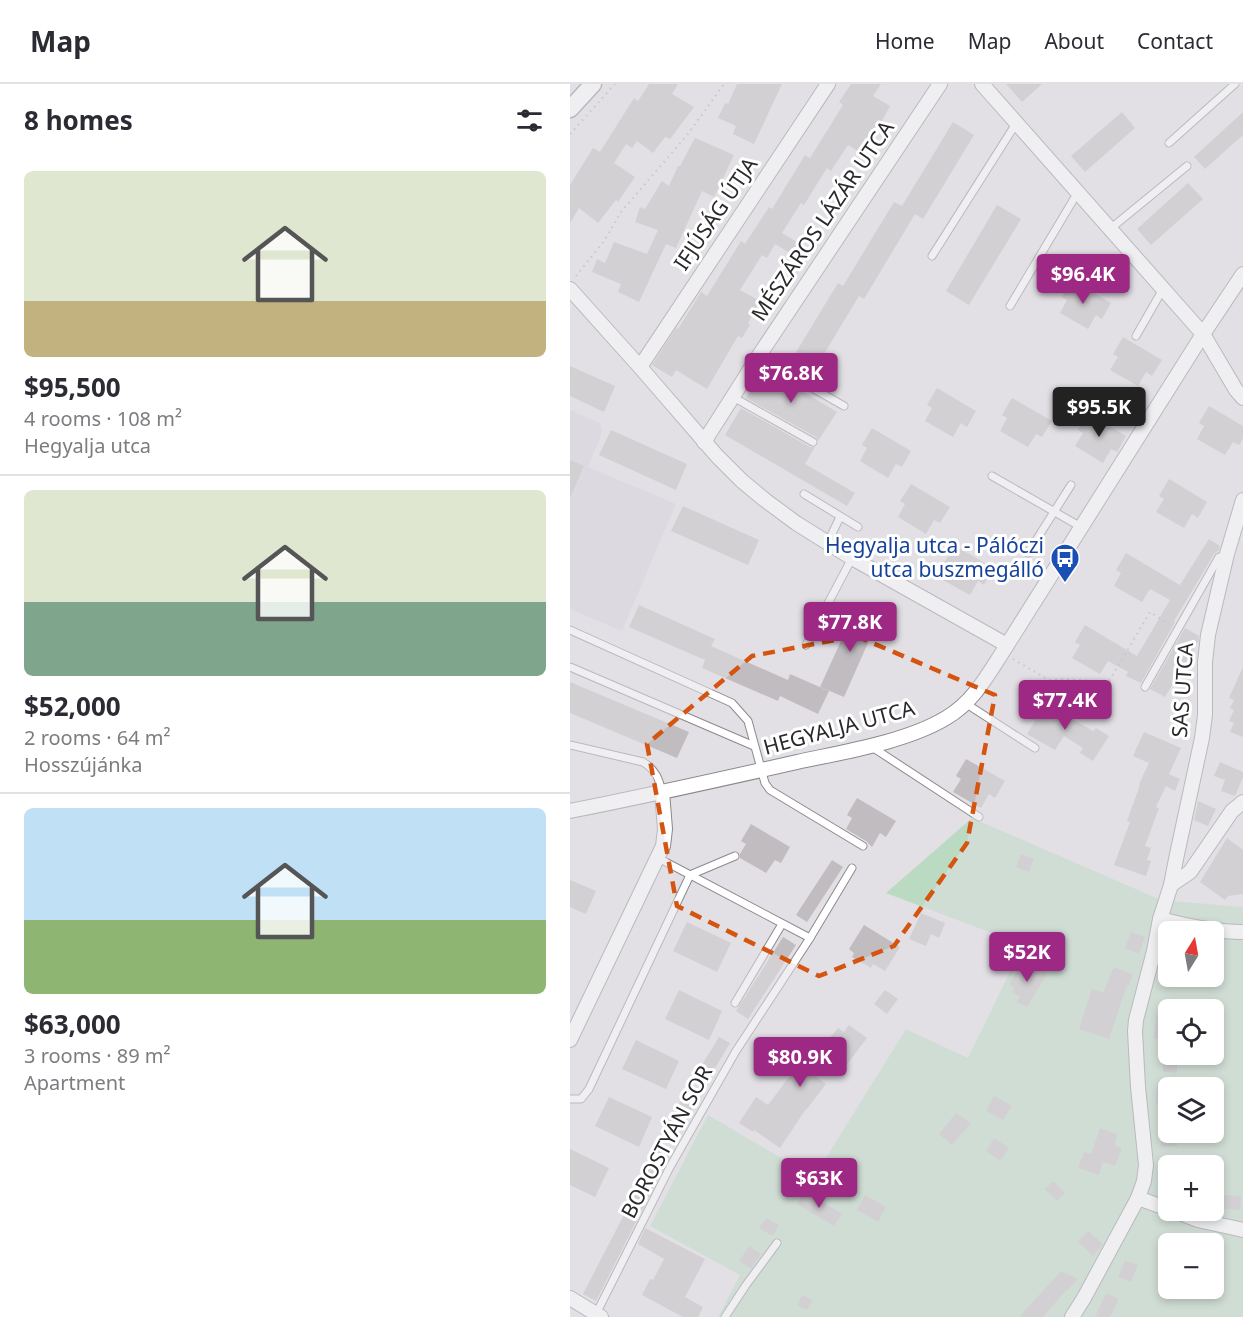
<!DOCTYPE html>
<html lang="en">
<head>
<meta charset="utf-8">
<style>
	body { margin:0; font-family:"Noto Sans",sans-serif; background:#f2f2f3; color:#2b2b33; height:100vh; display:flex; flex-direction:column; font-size:22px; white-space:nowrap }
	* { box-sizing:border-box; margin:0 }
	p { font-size:20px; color:#7c7c81 }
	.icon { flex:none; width:33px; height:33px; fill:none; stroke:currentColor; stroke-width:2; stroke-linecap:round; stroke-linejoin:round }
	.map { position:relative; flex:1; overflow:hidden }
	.drawer { display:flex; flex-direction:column; background:#fff; width:570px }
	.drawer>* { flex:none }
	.needle { width:39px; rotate:11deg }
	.buttons { position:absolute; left:588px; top:837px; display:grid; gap:12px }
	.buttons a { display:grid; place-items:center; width:66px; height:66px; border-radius:9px; background:#fff; box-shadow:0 3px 9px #0003; font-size:30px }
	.price { position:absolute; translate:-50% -51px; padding:0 14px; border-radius:6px; background:#9e2984; color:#fff; font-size:20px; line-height:39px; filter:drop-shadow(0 2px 3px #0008) }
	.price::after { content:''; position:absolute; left:50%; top:36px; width:18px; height:14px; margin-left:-9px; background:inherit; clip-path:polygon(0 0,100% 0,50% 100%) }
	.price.active { background:#222; color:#fff }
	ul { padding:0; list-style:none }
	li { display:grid; align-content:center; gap:12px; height:318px; padding:0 24px }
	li+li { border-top:2px solid #e1e1e2 }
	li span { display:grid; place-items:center; height:186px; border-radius:9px; color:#555 }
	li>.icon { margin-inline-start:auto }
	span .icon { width:108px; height:108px; fill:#fffc; stroke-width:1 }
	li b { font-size:26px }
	h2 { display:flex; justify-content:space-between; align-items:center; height:72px; padding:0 24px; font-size:26px }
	header { display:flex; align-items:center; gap:36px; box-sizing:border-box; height:84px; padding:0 30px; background:#fff; border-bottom:2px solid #e1e1e2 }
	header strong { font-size:28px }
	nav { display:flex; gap:33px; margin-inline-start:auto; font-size:21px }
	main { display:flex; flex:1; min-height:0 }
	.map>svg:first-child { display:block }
	.built { fill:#d6d0db }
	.green { fill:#badac1; fill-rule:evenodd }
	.building { fill:#c1bcbf }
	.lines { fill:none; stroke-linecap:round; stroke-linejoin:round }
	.service-casing { stroke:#8c898e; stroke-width:9 }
	.minor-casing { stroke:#8c898e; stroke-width:16 }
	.tertiary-casing { stroke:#8c898e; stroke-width:19 }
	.path { stroke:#a9a7ab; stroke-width:2; stroke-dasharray:1.5 4.5; stroke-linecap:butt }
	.service { stroke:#fff; stroke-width:7 }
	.minor { stroke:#fff; stroke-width:14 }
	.tertiary { stroke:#fff; stroke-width:16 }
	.marked { fill:none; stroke:#d5540f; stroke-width:4.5; stroke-dasharray:12 8; stroke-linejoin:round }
	.labels { text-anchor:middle; stroke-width:6; stroke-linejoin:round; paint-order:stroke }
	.street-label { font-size:21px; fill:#29282a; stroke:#fff }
	.transit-label { font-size:21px; fill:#164399; stroke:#fff; text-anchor:end }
</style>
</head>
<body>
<header>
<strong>Map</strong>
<nav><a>Home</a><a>Map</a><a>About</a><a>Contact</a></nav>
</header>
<main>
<section class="drawer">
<h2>8 homes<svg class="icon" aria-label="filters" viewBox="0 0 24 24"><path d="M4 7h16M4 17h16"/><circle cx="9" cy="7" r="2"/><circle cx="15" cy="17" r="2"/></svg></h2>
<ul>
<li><span style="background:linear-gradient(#dfe7d0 70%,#c2b280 0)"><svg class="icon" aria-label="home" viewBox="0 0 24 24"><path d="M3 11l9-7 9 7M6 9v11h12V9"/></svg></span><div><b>$95,500</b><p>4 rooms · 108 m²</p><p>Hegyalja utca</p></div></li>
<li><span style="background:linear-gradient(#dfe7d0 60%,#7fa58c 0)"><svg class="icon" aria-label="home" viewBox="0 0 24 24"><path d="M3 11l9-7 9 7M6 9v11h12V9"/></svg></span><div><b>$52,000</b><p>2 rooms · 64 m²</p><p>Hosszújánka</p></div></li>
<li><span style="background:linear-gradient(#bfe0f5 60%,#8fb573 0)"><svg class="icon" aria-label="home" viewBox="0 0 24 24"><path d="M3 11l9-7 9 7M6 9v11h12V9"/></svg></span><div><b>$63,000</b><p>3 rooms · 89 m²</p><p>Apartment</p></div></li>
</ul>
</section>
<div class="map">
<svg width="673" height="1233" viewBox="0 0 673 1233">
	<rect width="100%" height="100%" fill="#e2e0e5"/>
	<polygon class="built" points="0,326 30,339 32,349 18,383 106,420 52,547 0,525"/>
	<path class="green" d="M402,734L591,816L673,823V1233H148L170,1191L80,1142L138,1031L244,1093L336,945L398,974L453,861L316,809ZM598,848H644V892H598ZM598,926H644V970H598ZM598,1004H644V1048H598ZM598,1082H644V1126H598ZM598,1160H644V1204H598Z"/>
	<g class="building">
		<polygon points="79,0 108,0 102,10 124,23 100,55 95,53 83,69 67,57 62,64 56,60 44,79 65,93 48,118 46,116 28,139 9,124 0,139 0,101 23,64 30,68 64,14 68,17"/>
		<polygon points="167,0 212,0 184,60 163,50 166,42 148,34 155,19 158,20"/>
		<polygon points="281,0 311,0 303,12 320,22 294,71 278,61 261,87 257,84 234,121 231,119 212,149 232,161 225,172 205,160 197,174 192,171 170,206 190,217 178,239 180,241 172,254 168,252 137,305 106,286 102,293 82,281 106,244 108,245 131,208 137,212 171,157 175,160 199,123 202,125 235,71 240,74 273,21 269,18"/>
		<polygon points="436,0 472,0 452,18"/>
		<polygon points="552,28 565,44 515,88 501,72"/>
		<polygon points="673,28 673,51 635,85 624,73"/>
		<polygon points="383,38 404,51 353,135 345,130 294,215 289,212 239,295 217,283 268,199 273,202 324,118 332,122"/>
		<polygon points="125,54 164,71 144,113 132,107 106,164 96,160 69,218 48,208 51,200 22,188 27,175 35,179 44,158 77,170 88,146 65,138 70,123 75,125 92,97 99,102 108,82 110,82"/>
		<polygon points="618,99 633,115 581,161 567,145"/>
		<polygon points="427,121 451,135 399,221 376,207"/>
		<polygon points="502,196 541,219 532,235 526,231 518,245 490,229 497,216 492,213"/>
		<polygon points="553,253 592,276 582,292 576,288 568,302 540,286 548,273 543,270"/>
		<polygon points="0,282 45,302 34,328 0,312"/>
		<polygon points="193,284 233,305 232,307 267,328 248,357 246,353 176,314"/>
		<polygon points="367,304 406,327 397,343 391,339 383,353 355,337 362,324 357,321"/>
		<polygon points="442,314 482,337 472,353 466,350 458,363 430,347 437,334 432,331"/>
		<polygon points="639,322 673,342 673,354 669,361 663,358 655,371 627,355 634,342 629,339"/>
		<polygon points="171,324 240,363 245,363 235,380 285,409 277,422 155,351"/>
		<polygon points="518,329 556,352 547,368 541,365 533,379 505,362 513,349 508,346"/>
		<polygon points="302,344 341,367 332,383 326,380 318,394 290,377 297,364 292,361"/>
		<polygon points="41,346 117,380 106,406 29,371"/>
		<polygon points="0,376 14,382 0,414"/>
		<polygon points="599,395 637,418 628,434 622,430 614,444 586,428 594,415 589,412"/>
		<polygon points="341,400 380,423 370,439 364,436 356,450 328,433 335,420 330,417"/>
		<polygon points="113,422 189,456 178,481 101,447"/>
		<polygon points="639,455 650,462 649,466 644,470 604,537 605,538 571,599 556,592 558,588 538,577 530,590 502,574 510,561 505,558 515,541 567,572 600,516 580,505 572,518 544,502 551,489 546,486 556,469 610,501"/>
		<polygon points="384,461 423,484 414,501 408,497 400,511 371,495 379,482 374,479"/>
		<polygon points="69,521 145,555 141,562 218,596 220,590 259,607 248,630 210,612 208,617 132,584 135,576 59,543"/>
		<polygon points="286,524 309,534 274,613 250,603"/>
		<polygon points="615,544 629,552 628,558 595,613 580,605"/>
		<polygon points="673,583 673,653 660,648 664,639 659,637 664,626 660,624 664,616 659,614"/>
		<polygon points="0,598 119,648 107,674 0,629"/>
		<polygon points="470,616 523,647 526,644 539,652 523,677 510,669 513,664 494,652 485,666 457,650 465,637 460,634"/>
		<polygon points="574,648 611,664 599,690 610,695 605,707 596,702 586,723 589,724 575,762 581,764 577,776 581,777 576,792 544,781 560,738 557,737 570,701 569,700 579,679 563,672"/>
		<polygon points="396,675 435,697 425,714 419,710 411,724 383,708 391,695 386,692"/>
		<polygon points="650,678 673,688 673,693 665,712 651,707 655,696 644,692"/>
		<polygon points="287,714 326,737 316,753 310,749 302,763 296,757 276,745 282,734 277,731"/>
		<polygon points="628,717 646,725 638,742 624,736"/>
		<polygon points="181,740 220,763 211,779 205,776 196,789 170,774 170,770 176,760 171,757"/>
		<polygon points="657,754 673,766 673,810 658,812 655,816 630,798"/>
		<polygon points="451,770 464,775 459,788 446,783"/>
		<polygon points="262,776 273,783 237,838 226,831"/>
		<polygon points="0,796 26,807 16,830 0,823"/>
		<polygon points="351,829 375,839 369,854 361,850 356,862 339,855"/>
		<polygon points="117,838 161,859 147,888 103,867"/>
		<polygon points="294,841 330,863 315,887 303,880 301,884 282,873 284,869 279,865"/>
		<polygon points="561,848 575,853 569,870 555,864"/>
		<polygon points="213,853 226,861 178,935 166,927"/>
		<polygon points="459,879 477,890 457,923 447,918 450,913 442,908 445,904 439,900 450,882 455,885"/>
		<polygon points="544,883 563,891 559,901 557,901 539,955 509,945 522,905 533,909"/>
		<polygon points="109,906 152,927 139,956 95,935"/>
		<polygon points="315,906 328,915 317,930 304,920"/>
		<polygon points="586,931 598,932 598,956 584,955"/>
		<polygon points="279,941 297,954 274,984 255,970 241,989 256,1000 237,1025 236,1025 210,1064 184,1046 183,1048 169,1039 186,1013 198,1021 235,972 232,970 244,954 254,961 268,944 274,948"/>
		<polygon points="149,953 160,959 141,991 130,984"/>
		<polygon points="66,956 109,977 96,1005 52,985"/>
		<polygon points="593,976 607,977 607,989 593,988"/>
		<polygon points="587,999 598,1000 598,1020 586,1020"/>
		<polygon points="116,1008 128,1014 111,1045 99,1038"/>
		<polygon points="424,1012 442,1022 433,1036 416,1027"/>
		<polygon points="39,1013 82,1033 69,1063 25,1042"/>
		<polygon points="386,1029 401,1039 382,1061 369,1050"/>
		<polygon points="530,1044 548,1051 544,1061 552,1064 545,1082 533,1078 529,1091 508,1084 514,1068 521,1070"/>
		<polygon points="591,1048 608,1048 607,1062 591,1062"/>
		<polygon points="424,1054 439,1064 430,1077 416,1067"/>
		<polygon points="0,1065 39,1084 25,1113 0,1101"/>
		<polygon points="88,1065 100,1071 26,1217 13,1210"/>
		<polygon points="483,1097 495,1109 487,1117 475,1105"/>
		<polygon points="235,1107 272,1130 264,1142 227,1120"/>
		<polygon points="295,1111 316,1123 308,1138 287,1126"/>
		<polygon points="652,1111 671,1112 670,1126 650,1124"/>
		<polygon points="196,1134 209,1141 203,1152 189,1144"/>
		<polygon points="75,1144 135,1175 115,1213 133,1223 128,1233 113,1233 72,1211 80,1195 83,1196 94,1175 68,1160"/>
		<polygon points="518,1147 533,1160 523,1172 508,1158"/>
		<polygon points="179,1162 191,1170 181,1185 169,1177"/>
		<polygon points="555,1176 568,1181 561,1198 548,1193"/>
		<polygon points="491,1187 508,1195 498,1206 497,1205 473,1233 449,1233"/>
		<polygon points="536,1209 549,1215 540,1233 525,1233"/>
		<polygon points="232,1211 243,1216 237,1226 227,1221"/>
	</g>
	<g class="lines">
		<g class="service-casing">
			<g id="service">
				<polyline points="599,59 665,0"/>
				<polyline points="540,145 617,82"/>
				<polyline points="362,172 447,38"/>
				<polyline points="440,222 508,108"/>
				<polyline points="566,252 593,205"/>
				<polyline points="188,273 274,322"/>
				<polyline points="163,313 243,358"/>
				<polyline points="422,392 511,443"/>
				<polyline points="234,410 288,443"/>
				<polyline points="258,458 270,433"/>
				<polyline points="458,469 501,401"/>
				<polyline points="0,546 162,619 178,637 195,699 200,706 293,762"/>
				<polyline points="236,561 282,474"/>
				<polyline points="0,583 184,662"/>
				<polyline points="575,603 649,473 656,471"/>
				<polyline points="395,619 465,664"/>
				<path d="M0,661L73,678C86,686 89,695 92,708"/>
				<polyline points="302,663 409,733"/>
				<polyline points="88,774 240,854"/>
				<polyline points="165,919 212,840"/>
				<polyline points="0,1015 11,1015 19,1005 120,791 165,772"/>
				<polyline points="26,1230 100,1083 166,967 240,854 282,784"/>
				<polyline points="155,1233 176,1201 207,1159"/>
			</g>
		</g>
		<g class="minor-casing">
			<g id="minor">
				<polyline points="412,0 633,250 666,306 673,314"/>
				<polyline points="0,205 70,283 147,372 172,397 195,416 226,439 282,474 437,561"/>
				<polyline points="70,283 258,0"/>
				<polyline points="134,358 188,273 370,0"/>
				<path d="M0,727C76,712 152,695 227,678C273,668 336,658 376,634C402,619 416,594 432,569L633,250L673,190"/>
				<polyline points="601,801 620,788 662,727 673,718"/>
				<path d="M590,835C617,842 645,848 673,848"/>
				<polyline points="0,956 93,762 95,745 92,708"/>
				<polyline points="568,1114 598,1125"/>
				<polyline points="602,1126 628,1136 673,1146"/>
				<polyline points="0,1214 31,1233"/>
				<polyline points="502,1233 514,1214 568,1114 574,1097 576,1081 568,1003 565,947 566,936 584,867 590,835 601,801 606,775 632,654 635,631 635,578 638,551 657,470 673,416"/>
			</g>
		</g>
		<g class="tertiary-casing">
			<polyline id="tertiary" points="0,25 23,0"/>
		</g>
		<g class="path">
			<polyline points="0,50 45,0"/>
			<polyline points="6,192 34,157 51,128 118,50 154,0"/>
			<polyline points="443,575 479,596 495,595 522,597 535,604 580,528 599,540"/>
		</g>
		<use href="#service" class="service"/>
		<use href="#minor" class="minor"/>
		<use href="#tertiary" class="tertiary"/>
	</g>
	<path d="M0 0H673V1233H0ZM286,552L425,611L397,759L324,862L249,892L107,822L77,660L182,572Z" fill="#e2e0e5" fill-opacity=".55" fill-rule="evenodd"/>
	<path class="marked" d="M286,552L425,611L397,759L324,862L249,892L107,822L77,660L182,572Z"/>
	<defs>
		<g id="bus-pin" transform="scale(1.5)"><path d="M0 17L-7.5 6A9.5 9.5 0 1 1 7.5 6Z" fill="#1a4fb4" stroke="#fff"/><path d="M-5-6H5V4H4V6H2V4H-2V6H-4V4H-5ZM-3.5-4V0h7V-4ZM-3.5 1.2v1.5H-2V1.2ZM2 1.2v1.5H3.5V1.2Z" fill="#fff"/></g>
	</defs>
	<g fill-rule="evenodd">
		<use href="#bus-pin" x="495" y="474"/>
	</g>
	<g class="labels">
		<g class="street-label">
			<text transform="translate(146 130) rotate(-56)" y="7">IFJÚSÁG ÚTJA</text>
			<text transform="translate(253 137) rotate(-56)" y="7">MÉSZÁROS LÁZÁR UTCA</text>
			<text transform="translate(613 606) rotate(-86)" y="7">SAS UTCA</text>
			<text transform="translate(269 644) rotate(-15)" y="7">HEGYALJA UTCA</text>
			<text transform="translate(97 1058) rotate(-62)" y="7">BOROSTYÁN SOR</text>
		</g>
		<g class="transit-label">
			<text x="474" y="469">Hegyalja utca - Pálóczi<tspan x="474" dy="24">utca buszmegálló</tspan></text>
		</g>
	</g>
</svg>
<div class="buttons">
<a><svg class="needle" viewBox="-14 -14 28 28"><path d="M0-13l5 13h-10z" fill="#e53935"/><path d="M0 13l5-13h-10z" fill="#7c7c81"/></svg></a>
<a><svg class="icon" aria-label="locate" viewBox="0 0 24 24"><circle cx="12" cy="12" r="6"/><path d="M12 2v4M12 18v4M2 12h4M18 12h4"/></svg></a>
<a><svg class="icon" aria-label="layers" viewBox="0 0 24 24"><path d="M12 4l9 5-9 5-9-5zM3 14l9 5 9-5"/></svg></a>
<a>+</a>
<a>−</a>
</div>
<b class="price" style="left:513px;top:221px">$96.4K</b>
<b class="price" style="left:221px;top:320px">$76.8K</b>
<b class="price active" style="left:529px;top:354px">$95.5K</b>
<b class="price" style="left:280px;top:569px">$77.8K</b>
<b class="price" style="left:495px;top:647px">$77.4K</b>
<b class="price" style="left:457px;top:899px">$52K</b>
<b class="price" style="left:230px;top:1004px">$80.9K</b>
<b class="price" style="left:249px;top:1125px">$63K</b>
</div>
</main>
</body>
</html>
